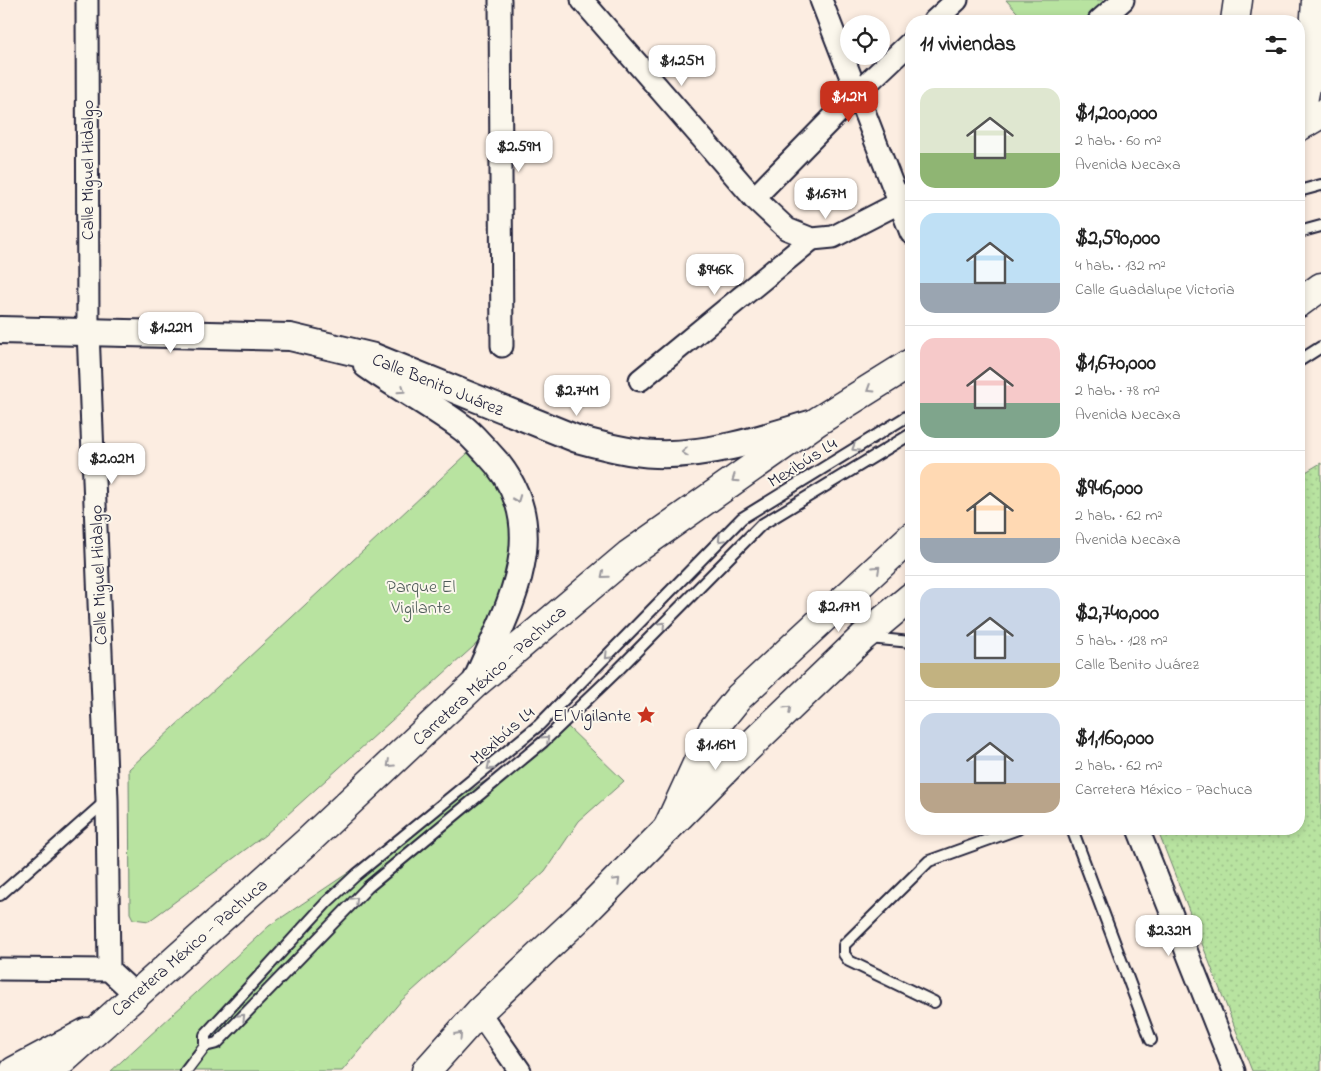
<!DOCTYPE html>
<html lang="es">
<head>
<meta charset="utf-8">
<style>
	body { margin:0; font-family:"Indie Flower",sans-serif; background:#f6f6f6; color:#222; height:100vh; display:flex; flex-direction:column; font-size:19px; white-space:nowrap }
	* { box-sizing:border-box; margin:0 }
	p { font-size:16px; color:#767676 }
	.icon { flex:none; width:28px; height:28px; fill:none; stroke:currentColor; stroke-width:2; stroke-linecap:round; stroke-linejoin:round }
	.map { position:relative; flex:1; overflow:hidden }
	.sheet { position:absolute; left:905px; top:15px; width:400px; height:820px; display:flex; flex-direction:column; background:#fff; border-radius:20px; box-shadow:0 2px 8px #0003 }
	.sheet>* { flex:none }
	.fabs { position:absolute; left:840px; top:15px; display:grid; gap:10px }
	.fabs a { display:grid; place-items:center; width:50px; height:50px; border-radius:50%; background:#fff; box-shadow:0 2px 8px #0003; font-size:25px }
	.price { position:absolute; translate:-50% -42px; padding:0 11px; border-radius:10px; background:#fff; color:#222; font-size:16px; line-height:32px; filter:drop-shadow(0 1px 2px #0008) }
	.price::after { content:''; position:absolute; left:50%; top:30px; width:15px; height:11px; margin-left:-8px; background:inherit; clip-path:polygon(0 0,100% 0,50% 100%) }
	.price.on { background:#c8321e; color:#fff }
	ul { padding:0; list-style:none }
	li { display:flex; align-items:center; gap:15px; height:125px; padding:0 15px }
	li+li { border-top:1px solid #e0e0e0 }
	li span { display:grid; place-items:center; flex:none; width:140px; height:100px; border-radius:15px; color:#555 }
	li>.icon { margin-inline-start:auto }
	span .icon { width:60px; height:60px; fill:#fffc; stroke-width:1 }
	li b { font-size:21px }
	h2 { display:flex; justify-content:space-between; align-items:center; height:60px; padding:0 15px; font-size:21px }
	.map>svg:first-child { display:block }
	.grass { fill:url(#grass-dots); stroke:#6d826e }
	.park { fill:#b8e3a0; stroke:#6d826e }
	.lines { fill:none; stroke-linecap:round; stroke-linejoin:round }
	.service-casing { stroke:#22223b; stroke-width:14 }
	.minor-casing { stroke:#22223b; stroke-width:25 }
	.tertiary-casing { stroke:#22223b; stroke-width:30 }
	.secondary-casing { stroke:#22223b; stroke-width:31 }
	.primary-casing { stroke:#22223b; stroke-width:31 }
	.motorway-casing { stroke:#22223b; stroke-width:31 }
	.service { stroke:#fbf7ec; stroke-width:10 }
	.minor { stroke:#fbf7ec; stroke-width:21 }
	.tertiary { stroke:#fbf7ec; stroke-width:26 }
	.secondary { stroke:#fbf7ec; stroke-width:28 }
	.primary { stroke:#fbf7ec; stroke-width:28 }
	.motorway { stroke:#fbf7ec; stroke-width:28 }
	.oneway { stroke:#99979c }
	.labels { text-anchor:middle; stroke-width:4; stroke-linejoin:round; paint-order:stroke }
	.street-label { font-size:18px; fill:#22223b; stroke:#fbf7ec }
	.park-label { font-size:18px; fill:#4f5c59; stroke:#fbf7ec }
	.poi-label { font-size:18px; fill:#22223b; stroke:#fbf7ec; text-anchor:end }
</style>
</head>
<body>
<div class="map">
<svg width="1321" height="1071" viewBox="0 0 1321 1071">
	<defs>
		<pattern id="grass-dots" width="8" height="8" patternUnits="userSpaceOnUse" patternTransform="scale(1.25)"><rect width="8" height="8" fill="#b8e3a0"/><path d="M2 2h.1M6 6h.1" fill="none" stroke="#9ec28b" stroke-width="1.8" stroke-linecap="round"/></pattern>
	</defs>
	<rect width="100%" height="100%" fill="#fcede1"/>
	<filter id="ink" filterUnits="userSpaceOnUse"><feTurbulence type="fractalNoise" baseFrequency=".02" numOctaves="2"/><feDisplacementMap in="SourceGraphic" scale="10" xChannelSelector="R" yChannelSelector="G"/><feConvolveMatrix kernelMatrix="1 2 1 2 8 2 1 2 1" color-interpolation-filters="sRGB"/></filter>
	<g filter="url(#ink)">
		<polygon class="grass" points="1321,463 1321,1071 1252,1071 1157,829 1299,829 1299,664 1301,663 1299,659 1299,476"/>
		<g class="park">
			<polygon points="1006,0 1108,0 1085,21 1025,21"/>
			<polygon points="468,453 491,466 519,525 494,628 265,835 149,921 133,919 130,913 129,769"/>
			<polygon points="567,726 624,781 579,821 545,871 401,1001 342,1071 111,1071 269,926"/>
		</g>
		<g class="lines">
			<g class="service-casing">
				<g id="service">
					<polyline points="1299,191 1321,185"/>
					<polyline points="1299,232 1321,226"/>
					<polyline points="1299,361 1321,347"/>
					<polyline points="869,638 911,642"/>
					<polyline points="1072,829 1151,1040"/>
					<polyline points="0,895 106,801"/>
					<polyline points="934,1002 849,961 844,954 844,945 929,861 1018,829"/>
					<polyline points="205,1046 217,1043 368,887 543,742 617,671 761,525 911,434"/>
					<polyline points="186,1071 205,1046 205,1035 327,902 356,875 539,725 742,518 911,414"/>
				</g>
			</g>
			<g class="minor-casing">
				<g id="minor">
					<polyline points="87,0 88,331 107,800 109,970"/>
					<polyline points="500,0 502,346"/>
					<polyline points="582,0 754,198 787,229 812,239 833,237 899,203 911,192"/>
					<polyline points="821,0 911,233"/>
					<polyline points="934,21 957,0"/>
					<polyline points="1099,21 1123,0"/>
					<polyline points="754,198 857,93 911,42"/>
					<polyline points="640,380 812,239"/>
					<polyline points="1138,829 1234,1071"/>
					<polyline points="0,969 109,970 135,994"/>
					<polyline points="479,1012 520,1071"/>
				</g>
			</g>
			<g class="tertiary-casing">
				<g id="tertiary">
					<path d="M0,330L290,337L374,357L577,439C603,446 630,453 656,454C708,456 761,439 810,424"/>
					<path d="M367,365C398,387 432,405 463,428C471,434 479,444 487,452C559,526 509,605 475,684"/>
				</g>
			</g>
			<g class="secondary-casing">
				<g id="secondary">
					<polyline points="1235,21 1238,0"/>
					<path d="M1299,117C1310,78 1314,40 1316,0"/>
					<polyline points="667,829 713,729 739,697 911,537"/>
				</g>
			</g>
			<g class="primary-casing">
				<polyline id="primary" points="14,1071 87,1032"/>
			</g>
			<g class="motorway-casing">
				<g id="motorway">
					<polyline points="1299,127 1321,114"/>
					<polyline points="1299,303 1321,287"/>
					<polyline points="51,1071 307,842 475,684 628,555 818,421 911,363"/>
					<polyline points="426,1071 479,1012 582,915 729,766 863,637 911,597"/>
				</g>
			</g>
			<use href="#service" class="service"/>
			<use href="#minor" class="minor"/>
			<use href="#tertiary" class="tertiary"/>
			<use href="#secondary" class="secondary"/>
			<use href="#primary" class="primary"/>
			<use href="#motorway" class="motorway"/>
		</g>
		<defs><path id="oneway-chevron" d="M-2-3.5L2.5 0L-2 3.5" fill="none" stroke-width="1.6" stroke-linecap="round" stroke-linejoin="round" transform="scale(1.25)"/></defs>
		<g class="oneway">
			<use href="#oneway-chevron" transform="translate(870 389) rotate(148)"/>
			<use href="#oneway-chevron" transform="translate(402 390) rotate(34)"/>
			<use href="#oneway-chevron" transform="translate(855 448) rotate(148)"/>
			<use href="#oneway-chevron" transform="translate(685 452) rotate(175)"/>
			<use href="#oneway-chevron" transform="translate(735 479) rotate(145)"/>
			<use href="#oneway-chevron" transform="translate(517 499) rotate(69)"/>
			<use href="#oneway-chevron" transform="translate(721 539) rotate(134)"/>
			<use href="#oneway-chevron" transform="translate(877 569) rotate(-43)"/>
			<use href="#oneway-chevron" transform="translate(604 575) rotate(140)"/>
			<use href="#oneway-chevron" transform="translate(662 625) rotate(-46)"/>
			<use href="#oneway-chevron" transform="translate(608 656) rotate(134)"/>
			<use href="#oneway-chevron" transform="translate(788 709) rotate(-44)"/>
			<use href="#oneway-chevron" transform="translate(546 739) rotate(-43)"/>
			<use href="#oneway-chevron" transform="translate(390 764) rotate(137)"/>
			<use href="#oneway-chevron" transform="translate(490 767) rotate(140)"/>
			<use href="#oneway-chevron" transform="translate(617 881) rotate(-45)"/>
			<use href="#oneway-chevron" transform="translate(355 900) rotate(-45)"/>
			<use href="#oneway-chevron" transform="translate(242 1017) rotate(-46)"/>
			<use href="#oneway-chevron" transform="translate(459 1035) rotate(-48)"/>
		</g>
	</g>
	<defs>
		<g id="sight-bare" transform="scale(1.5)"><path d="M0-6L1.8-2.2L6-1.7L2.9 1.2L3.7 5.4L0 3.3L-3.7 5.4L-2.9 1.2L-6-1.7L-1.8-2.2Z" fill="#c8321e" stroke="#fbf7ec" stroke-width="2.5" paint-order="stroke"/></g>
	</defs>
	<g fill-rule="evenodd">
		<use href="#sight-bare" x="646" y="715"/>
	</g>
	<g class="labels">
		<g class="street-label">
			<text transform="translate(87 170) rotate(-90)" y="6">Calle Miguel Hidalgo</text>
			<text transform="translate(438 384) rotate(22)" y="6">Calle Benito Juárez</text>
			<text transform="translate(802 462) rotate(-32)" y="6">Mexibús L4</text>
			<text transform="translate(98 575) rotate(-92)" y="6">Calle Miguel Hidalgo</text>
			<text transform="translate(489 675) rotate(-42)" y="6">Carretera México - Pachuca</text>
			<text transform="translate(502 735) rotate(-41)" y="6">Mexibús L4</text>
			<text transform="translate(189 947) rotate(-41)" y="6">Carretera México - Pachuca</text>
		</g>
		<g class="park-label">
			<text x="421" y="592">Parque El<tspan x="421" dy="21">Vigilante</tspan></text>
		</g>
		<g class="poi-label">
			<text x="631" y="721">El Vigilante</text>
		</g>
	</g>
</svg>
<div class="fabs">
<a><svg class="icon" aria-label="locate" viewBox="0 0 24 24"><circle cx="12" cy="12" r="6"/><path d="M12 2v4M12 18v4M2 12h4M18 12h4"/></svg></a>
</div>
<b class="price" style="left:682px;top:87px">$1.25M</b>
<b class="price on" style="left:849px;top:123px">$1.2M</b>
<b class="price" style="left:519px;top:173px">$2.59M</b>
<b class="price" style="left:826px;top:220px">$1.67M</b>
<b class="price" style="left:715px;top:296px">$946K</b>
<b class="price" style="left:171px;top:354px">$1.22M</b>
<b class="price" style="left:577px;top:417px">$2.74M</b>
<b class="price" style="left:112px;top:485px">$2.02M</b>
<b class="price" style="left:839px;top:633px">$2.17M</b>
<b class="price" style="left:716px;top:771px">$1.16M</b>
<b class="price" style="left:1169px;top:957px">$2.32M</b>
<section class="sheet">
<h2>11 viviendas<svg class="icon" aria-label="filters" viewBox="0 0 24 24"><path d="M4 7h16M4 17h16"/><circle cx="9" cy="7" r="2"/><circle cx="15" cy="17" r="2"/></svg></h2>
<ul>
<li><span style="background:linear-gradient(#dfe7d0 65%,#8fb573 0)"><svg class="icon" aria-label="home" viewBox="0 0 24 24"><path d="M3 11l9-7 9 7M6 9v11h12V9"/></svg></span><div><b>$1,200,000</b><p>2 hab. · 60 m²</p><p>Avenida Necaxa</p></div></li>
<li><span style="background:linear-gradient(#bfe0f5 70%,#9aa5b1 0)"><svg class="icon" aria-label="home" viewBox="0 0 24 24"><path d="M3 11l9-7 9 7M6 9v11h12V9"/></svg></span><div><b>$2,590,000</b><p>4 hab. · 132 m²</p><p>Calle Guadalupe Victoria</p></div></li>
<li><span style="background:linear-gradient(#f6c9c9 65%,#7fa58c 0)"><svg class="icon" aria-label="home" viewBox="0 0 24 24"><path d="M3 11l9-7 9 7M6 9v11h12V9"/></svg></span><div><b>$1,670,000</b><p>2 hab. · 78 m²</p><p>Avenida Necaxa</p></div></li>
<li><span style="background:linear-gradient(#ffd9b3 75%,#9aa5b1 0)"><svg class="icon" aria-label="home" viewBox="0 0 24 24"><path d="M3 11l9-7 9 7M6 9v11h12V9"/></svg></span><div><b>$946,000</b><p>2 hab. · 62 m²</p><p>Avenida Necaxa</p></div></li>
<li><span style="background:linear-gradient(#c9d6e8 75%,#c2b280 0)"><svg class="icon" aria-label="home" viewBox="0 0 24 24"><path d="M3 11l9-7 9 7M6 9v11h12V9"/></svg></span><div><b>$2,740,000</b><p>5 hab. · 128 m²</p><p>Calle Benito Juárez</p></div></li>
<li><span style="background:linear-gradient(#c9d6e8 70%,#b9a48a 0)"><svg class="icon" aria-label="home" viewBox="0 0 24 24"><path d="M3 11l9-7 9 7M6 9v11h12V9"/></svg></span><div><b>$1,160,000</b><p>2 hab. · 62 m²</p><p>Carretera México - Pachuca</p></div></li>
</ul>
</section>
</div>
</body>
</html>
